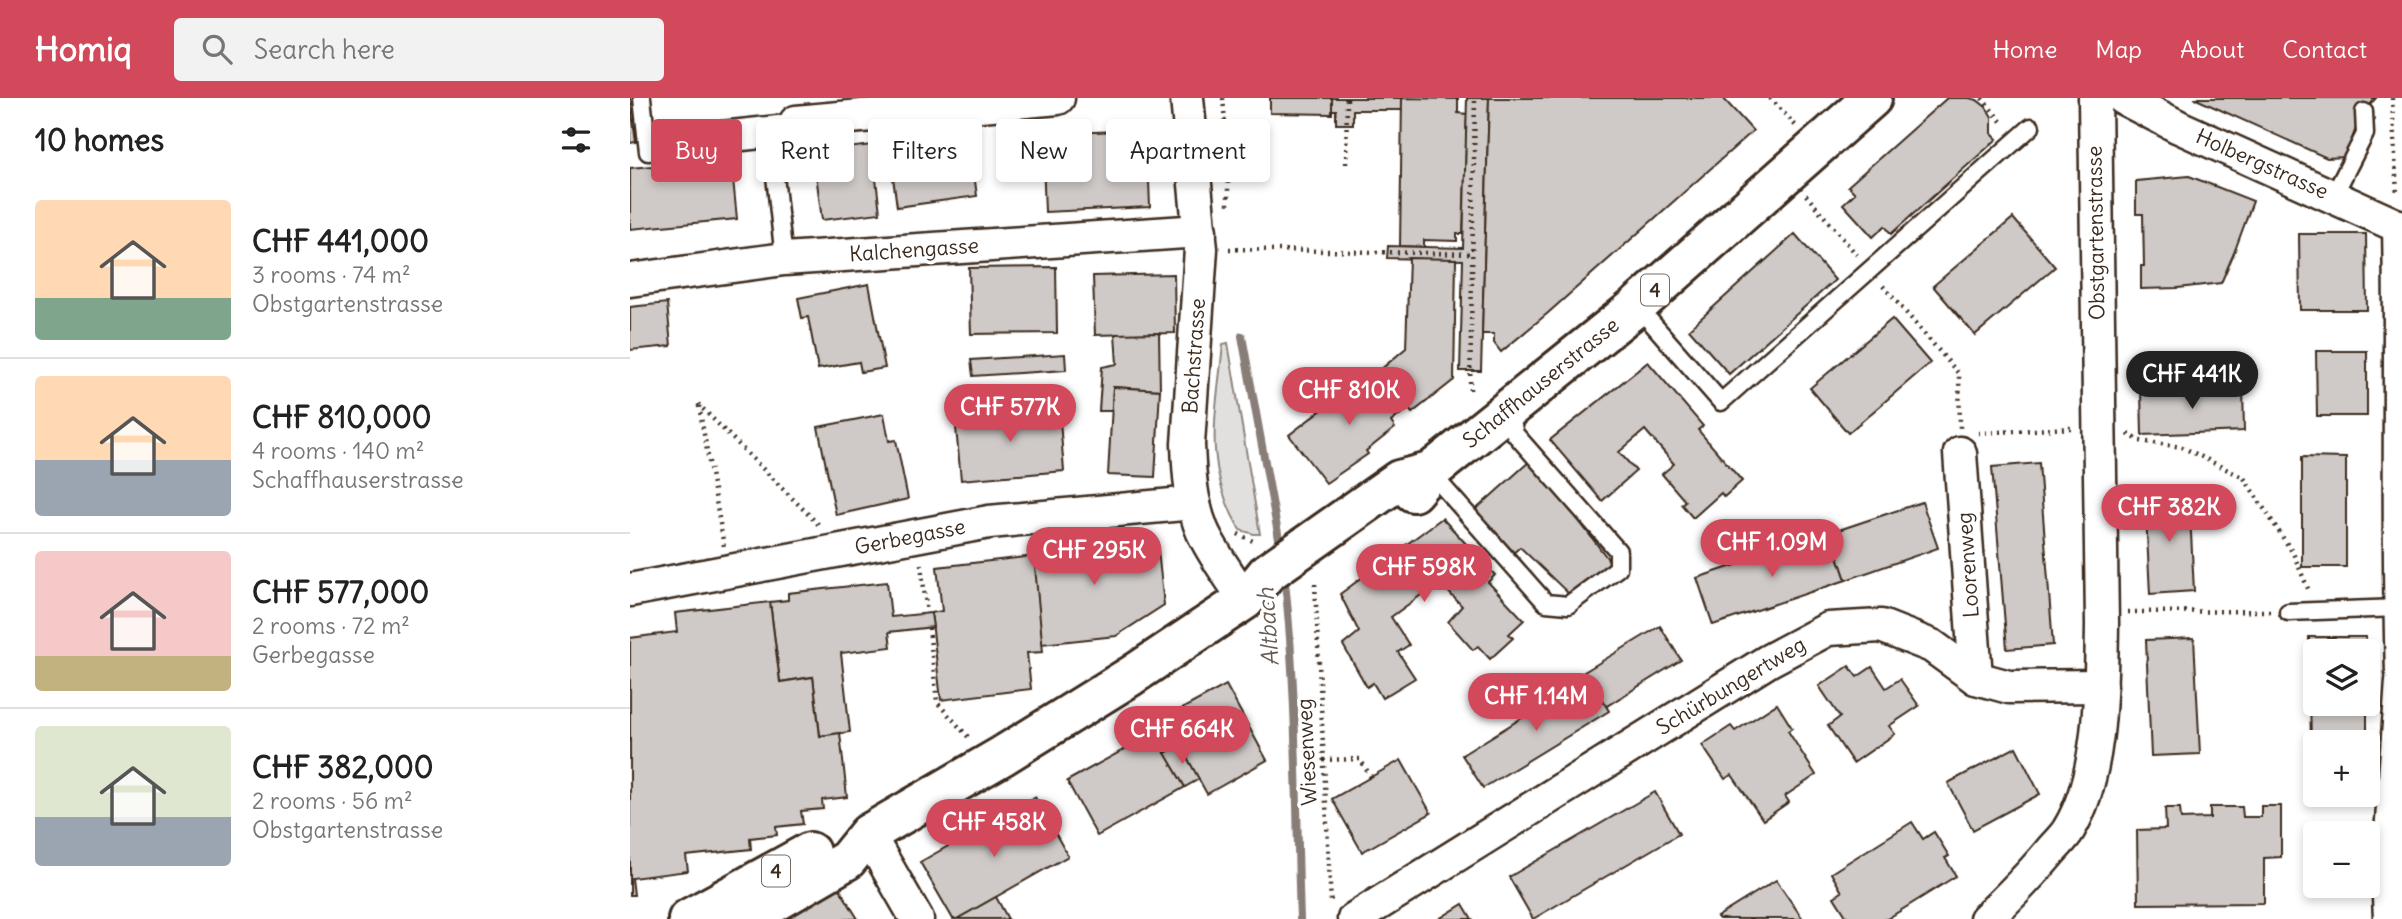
<!DOCTYPE html>
<html lang="en">
<head>
<meta charset="utf-8">
<style>
	body { margin:0; font-family:Delius,sans-serif; background:#f2f2f2; color:#222; height:100vh; display:flex; flex-direction:column; font-size:26px; white-space:nowrap }
	* { box-sizing:border-box; margin:0 }
	p { font-size:23px; color:#767676 }
	.icon { flex:none; width:38px; height:38px; fill:none; stroke:currentColor; stroke-width:2; stroke-linecap:round; stroke-linejoin:round }
	.map { position:relative; flex:1; overflow:hidden }
	.details { display:flex; flex-direction:column; background:#fff; width:630px }
	.details>* { flex:none }
	.hud { position:absolute; left:21px; top:21px; width:665px; height:63px; display:flex; gap:14px }
	.controls { position:absolute; left:1673px; top:541px; display:grid; gap:14px }
	.controls a { display:grid; place-items:center; width:77px; height:77px; border-radius:7px; background:#fff; box-shadow:0 4px 10px #0003; font-size:35px }
	.price { position:absolute; translate:-50% -60px; padding:0 16px; border-radius:24px; background:#d1495b; color:#fff; font-size:23px; line-height:46px; filter:drop-shadow(0 2px 4px #0008) }
	.price::after { content:''; position:absolute; left:50%; top:42px; width:21px; height:16px; margin-left:-10px; background:inherit; clip-path:polygon(0 0,100% 0,50% 100%) }
	.price.current { background:#222; color:#fff }
	ul { padding:0; list-style:none }
	li { display:flex; align-items:center; gap:21px; height:175px; padding:0 35px }
	li+li { border-top:2px solid #e0e0e0 }
	li span { display:grid; place-items:center; flex:none; width:196px; height:140px; border-radius:7px; color:#555 }
	li>.icon { margin-inline-start:auto }
	span .icon { width:84px; height:84px; fill:#fffc; stroke-width:1 }
	li b { font-size:30px }
	h2 { display:flex; justify-content:space-between; align-items:center; height:84px; padding:0 35px; font-size:30px }
	.chip { padding:0 24px; border-radius:7px; background:#fff; box-shadow:0 4px 10px #0003; font-size:24px; line-height:63px }
	.chip.current { background:#d1495b; color:#fff }
	header { display:flex; align-items:center; gap:42px; box-sizing:border-box; height:98px; padding:0 35px; background:#d1495b; color:#fff }
	header strong { font-size:33px }
	nav { display:flex; gap:38px; margin-inline-start:auto; font-size:24px }
	.search { width:490px; height:63px; background:#f2f2f2; display:flex; align-items:center; gap:18px; box-sizing:border-box; padding:0 24px; border-radius:7px; color:#767676; font-size:26px }
	main { display:flex; flex:1; min-height:0 }
	.map>svg:first-child { display:block }
	.green { fill:#e2e0de; stroke:#8e857e; stroke-width:2 }
	.lines { fill:none; stroke-linecap:round; stroke-linejoin:round }
	.stream { stroke:#887e77; stroke-width:8 }
	.building { fill:#cfcac7; stroke:#3b2a1e; stroke-width:2 }
	.lane-casing { stroke:#3b2a1e; stroke-width:21 }
	.street-casing { stroke:#3b2a1e; stroke-width:37 }
	.primary-casing { stroke:#3b2a1e; stroke-width:44 }
	.path { stroke:#3b2a1e; stroke-width:4.5; stroke-dasharray:2 5; stroke-linecap:butt }
	.lane { stroke:#fff; stroke-width:16 }
	.street { stroke:#fff; stroke-width:32 }
	.primary { stroke:#fff; stroke-width:38 }
	.labels { text-anchor:middle; stroke-width:7; stroke-linejoin:round; paint-order:stroke }
	.shield { fill:#fff; stroke:#766a62; stroke-width:2 }
	.shield-label { font-size:19px; font-weight:bold; fill:#3b2a1e }
	.street-label { font-size:21px; fill:#3b2a1e; stroke:#fff }
	.water-label { font-size:23px; font-style:italic; fill:#685b52; stroke:#fff }
</style>
</head>
<body>
<header>
<strong>Homiq</strong>
<div class="search"><svg class="icon" aria-label="search" viewBox="0 0 24 24"><circle cx="10" cy="10" r="6"/><path d="M15 15l6 6"/></svg>Search here</div>
<nav><a>Home</a><a>Map</a><a>About</a><a>Contact</a></nav>
</header>
<main>
<section class="details">
<h2>10 homes<svg class="icon" aria-label="filters" viewBox="0 0 24 24"><path d="M4 7h16M4 17h16"/><circle cx="9" cy="7" r="2"/><circle cx="15" cy="17" r="2"/></svg></h2>
<ul>
<li><span style="background:linear-gradient(#ffd9b3 70%,#7fa58c 0)"><svg class="icon" aria-label="home" viewBox="0 0 24 24"><path d="M3 11l9-7 9 7M6 9v11h12V9"/></svg></span><div><b>CHF 441,000</b><p>3 rooms · 74 m²</p><p>Obstgartenstrasse</p></div></li>
<li><span style="background:linear-gradient(#ffd9b3 60%,#9aa5b1 0)"><svg class="icon" aria-label="home" viewBox="0 0 24 24"><path d="M3 11l9-7 9 7M6 9v11h12V9"/></svg></span><div><b>CHF 810,000</b><p>4 rooms · 140 m²</p><p>Schaffhauserstrasse</p></div></li>
<li><span style="background:linear-gradient(#f6c9c9 75%,#c2b280 0)"><svg class="icon" aria-label="home" viewBox="0 0 24 24"><path d="M3 11l9-7 9 7M6 9v11h12V9"/></svg></span><div><b>CHF 577,000</b><p>2 rooms · 72 m²</p><p>Gerbegasse</p></div></li>
<li><span style="background:linear-gradient(#dfe7d0 65%,#9aa5b1 0)"><svg class="icon" aria-label="home" viewBox="0 0 24 24"><path d="M3 11l9-7 9 7M6 9v11h12V9"/></svg></span><div><b>CHF 382,000</b><p>2 rooms · 56 m²</p><p>Obstgartenstrasse</p></div></li>
</ul>
</section>
<div class="map">
<svg width="1772" height="821" viewBox="0 0 1772 821">
	<rect width="100%" height="100%" fill="#fff"/>
	<filter id="ink" filterUnits="userSpaceOnUse"><feTurbulence type="fractalNoise" baseFrequency=".0143" numOctaves="2"/><feDisplacementMap in="SourceGraphic" scale="14" xChannelSelector="R" yChannelSelector="G"/><feConvolveMatrix kernelMatrix="1 2 1 2 8 2 1 2 1" color-interpolation-filters="sRGB"/></filter>
	<g filter="url(#ink)">
		<path class="green" d="M598,245L630,436H624L610,432C572,366 586,318 593,246Z"/>
		<g class="lines">
			<g class="stream">
				<polyline points="612,238 651,452"/>
				<path d="M654,475C667,589 666,706 670,821"/>
			</g>
		</g>
		<g class="building">
			<polygon points="0,0 6,44 0,45"/>
			<polygon points="640,0 702,0 702,16 640,15"/>
			<polygon points="702,0 772,0 772,12 723,12 723,26 706,26 706,12 702,12"/>
			<polygon points="772,0 828,1 828,15 837,16 833,136 827,136 827,143 794,142 794,149 770,148"/>
			<polygon points="837,0 859,0 851,273 830,273 833,162 757,160 758,148 833,150"/>
			<polygon points="859,0 1093,0 1123,33 918,215 871,254 864,245 864,236 852,236"/>
			<polygon points="1317,0 1339,0 1347,2 1356,9 1362,19 1362,36 1367,41 1261,136 1255,128 1243,139 1213,106 1225,95 1218,88"/>
			<polygon points="1564,0 1746,0 1731,17 1715,59 1697,60"/>
			<polygon points="517,32 520,109 415,114 412,36"/>
			<polygon points="339,39 347,98 267,109 259,50"/>
			<polygon points="242,47 250,115 192,122 183,54"/>
			<polygon points="101,61 107,121 0,131 0,70"/>
			<polygon points="1559,78 1623,103 1604,155 1591,185 1548,190 1511,191 1511,168 1514,168 1513,116 1506,116 1506,83"/>
			<polygon points="1383,120 1425,169 1345,237 1303,188"/>
			<polygon points="1165,136 1205,182 1099,276 1059,231"/>
			<polygon points="1669,136 1736,136 1737,212 1670,212"/>
			<polygon points="779,160 826,161 824,282 782,315 749,273 776,250"/>
			<polygon points="426,169 427,235 341,236 339,170"/>
			<polygon points="544,176 545,235 465,237 463,178"/>
			<polygon points="239,186 255,270 231,274 229,264 188,271 178,219 172,220 168,200"/>
			<polygon points="37,205 41,248 0,252 0,209"/>
			<polygon points="1262,221 1300,265 1218,335 1180,290"/>
			<polygon points="529,235 530,292 483,289 482,313 469,313 472,269 487,266 485,236"/>
			<polygon points="1686,253 1737,253 1737,318 1687,318"/>
			<polygon points="435,256 436,272 343,278 341,262"/>
			<polygon points="1018,264 1073,328 1068,332 1112,383 1094,399 1091,395 1063,420 1051,406 1055,403 1032,376 1044,366 1015,332 989,354 1006,373 972,403 920,342"/>
			<polygon points="749,273 778,310 761,324 765,330 736,353 738,356 696,385 659,337 694,310 689,304 701,295 708,305"/>
			<polygon points="483,289 530,292 525,379 478,377"/>
			<polygon points="1613,289 1614,333 1512,337 1511,292"/>
			<polygon points="429,310 434,373 331,382 325,319"/>
			<polygon points="254,316 259,343 266,342 278,401 206,417 188,329"/>
			<polygon points="1672,359 1716,360 1716,469 1672,469"/>
			<polygon points="900,363 927,394 981,465 942,499 890,449 881,457 843,414"/>
			<polygon points="1409,365 1423,547 1377,551 1362,369"/>
			<polygon points="1559,396 1564,493 1520,496 1515,398"/>
			<polygon points="1292,404 1308,450 1216,482 1200,435"/>
			<polygon points="812,420 865,477 858,484 894,522 879,536 883,540 860,561 848,548 843,552 818,524 832,508 809,484 761,519 779,547 768,554 785,580 752,600 743,585 737,589 713,547 729,534 710,496"/>
			<polygon points="458,435 460,451 527,443 534,507 486,538 412,546 401,442"/>
			<polygon points="1200,435 1216,482 1083,527 1067,480"/>
			<polygon points="404,458 413,554 397,555 401,591 311,602 301,515 312,513 307,469"/>
			<polygon points="257,484 261,519 301,515 303,529 259,534 261,549 211,555 220,634 190,638 183,579 150,584 140,504 158,502 158,495"/>
			<polygon points="140,504 150,584 183,579 190,638 210,635 217,699 192,702 193,711 171,713 173,726 146,729 147,737 120,740 121,751 56,758 58,773 2,780 4,797 0,797 0,540 47,534 45,515"/>
			<polygon points="1030,528 1051,562 975,609 954,574"/>
			<polygon points="1679,539 1736,539 1736,553 1685,553 1685,606 1737,606 1737,644 1685,644 1685,649 1681,649"/>
			<polygon points="1564,540 1570,656 1521,658 1516,542"/>
			<polygon points="1219,568 1227,579 1242,569 1256,590 1270,581 1289,608 1259,628 1265,636 1223,665 1198,628 1210,619 1189,588"/>
			<polygon points="958,579 979,613 853,690 832,657"/>
			<polygon points="596,587 637,662 577,696 535,620"/>
			<polygon points="1147,606 1162,630 1158,633 1186,677 1155,698 1159,704 1133,722 1102,677 1095,681 1072,647 1101,628 1105,633"/>
			<polygon points="524,635 555,689 467,738 437,683"/>
			<polygon points="550,647 569,681 555,689 535,655"/>
			<polygon points="1386,649 1410,696 1343,732 1318,685"/>
			<polygon points="771,662 801,715 732,754 702,701"/>
			<polygon points="1025,694 1049,736 903,821 879,779"/>
			<polygon points="405,699 438,758 327,821 323,821 290,764"/>
			<polygon points="1631,708 1651,708 1651,759 1634,760 1634,805 1508,806 1507,732 1536,731 1535,710 1550,710 1551,721 1580,720 1580,709 1612,709 1613,719 1631,719"/>
			<polygon points="1282,724 1293,741 1304,734 1319,758 1315,760 1326,778 1257,821 1218,821 1204,799 1212,794 1201,775"/>
			<polygon points="1146,782 1173,821 1089,821 1087,819"/>
			<polygon points="208,788 228,821 153,821"/>
			<polygon points="366,799 378,821 327,821"/>
			<polygon points="833,806 842,821 809,821"/>
		</g>
		<g class="lines">
			<g class="lane-casing">
				<g id="lane">
					<polyline points="12,0 18,54 141,41 157,37 166,24"/>
					<polyline points="91,32 166,24"/>
					<polyline points="141,41 154,161"/>
					<polyline points="1704,97 1735,36 1734,14"/>
					<polyline points="1007,208 1091,304 1401,29"/>
					<polyline points="800,374 916,505 938,507 988,470 988,453 885,336 879,312"/>
					<polyline points="1658,514 1770,510"/>
				</g>
			</g>
			<g class="street-casing">
				<g id="street">
					<path d="M557,0L571,151L558,346C559,375 561,405 572,432C583,457 601,479 615,502"/>
					<polyline points="1493,0 1549,29 1772,130"/>
					<polyline points="166,24 428,0"/>
					<path d="M1769,128C1772,277 1767,427 1772,575"/>
					<polyline points="0,182 154,161 570,133"/>
					<polyline points="1330,355 1346,580"/>
					<polyline points="0,492 359,424 564,405"/>
					<polyline points="238,736 287,821"/>
					<polyline points="724,821 1138,563 1198,531 1251,528 1302,548 1346,580 1379,589 1471,588"/>
					<path d="M1356,821C1378,800 1399,779 1419,755C1425,747 1434,740 1439,731C1472,677 1471,587 1472,526L1465,0"/>
					<polyline points="1760,821 1758,778 1772,583"/>
				</g>
			</g>
			<g class="primary-casing">
				<g id="primary">
					<polyline points="783,394 800,374 1007,208 1242,0"/>
					<polyline points="58,821 180,754"/>
					<polyline points="116,821 217,762 238,736 372,658 501,578 615,502 637,475 769,382 800,374"/>
				</g>
			</g>
			<g class="path">
				<polyline points="593,0 598,60 598,107"/>
				<polyline points="1140,0 1166,28"/>
				<polyline points="1352,0 1374,27"/>
				<polyline points="1762,0 1767,97"/>
				<polyline points="716,66 717,0"/>
				<polyline points="1176,97 1227,157"/>
				<polyline points="599,151 843,156"/>
				<polyline points="1253,188 1329,276 1330,330"/>
				<polyline points="840,292 845,0"/>
				<polyline points="68,306 189,427"/>
				<polyline points="69,308 94,448"/>
				<polyline points="1348,335 1441,330"/>
				<polyline points="1498,336 1510,343 1552,349 1614,380 1663,455 1679,493"/>
				<polyline points="608,436 625,444"/>
				<polyline points="291,466 297,515"/>
				<polyline points="685,486 701,806"/>
				<polyline points="1498,514 1640,513"/>
				<polyline points="299,530 307,604 339,640"/>
				<polyline points="693,662 730,661 741,679"/>
			</g>
			<use href="#lane" class="lane"/>
			<use href="#street" class="street"/>
			<use href="#primary" class="primary"/>
		</g>
	</g>
	<g class="labels">
		<g class="shield">
			<rect x="1011" y="176.5" width="28" height="31" rx="5"/>
			<rect x="132" y="757.5" width="28" height="31" rx="5"/>
		</g>
		<g class="shield-label">
			<text x="1025" y="199">4</text>
			<text x="146" y="780">4</text>
		</g>
		<g class="street-label">
			<text transform="translate(1632 66) rotate(24)" y="7">Holbergstrasse</text>
			<text transform="translate(1466 135) rotate(-91)" y="7">Obstgartenstrasse</text>
			<text transform="translate(284 152) rotate(-4)" y="7">Kalchengasse</text>
			<text transform="translate(564 258) rotate(-86)" y="7">Bachstrasse</text>
			<text transform="translate(911 285) rotate(-39)" y="7">Schaffhauserstrasse</text>
			<text transform="translate(280 439) rotate(-11)" y="7">Gerbegasse</text>
			<text transform="translate(1338 467) rotate(-94)" y="7">Loorenweg</text>
			<text transform="translate(1101 588) rotate(-31)" y="7">Schürbungertweg</text>
			<text transform="translate(677 654) rotate(-93)" y="7">Wiesenweg</text>
		</g>
		<g class="water-label">
			<text transform="translate(638 529) rotate(-94)" y="8">Altbach</text>
		</g>
	</g>
</svg>
<div class="controls">
<a><svg class="icon" aria-label="layers" viewBox="0 0 24 24"><path d="M12 4l9 5-9 5-9-5zM3 14l9 5 9-5"/></svg></a>
<a>+</a>
<a>−</a>
</div>
<b class="price current" style="left:1562px;top:313px">CHF 441K</b>
<b class="price" style="left:719px;top:329px">CHF 810K</b>
<b class="price" style="left:380px;top:346px">CHF 577K</b>
<b class="price" style="left:1539px;top:446px">CHF 382K</b>
<b class="price" style="left:1142px;top:481px">CHF 1.09M</b>
<b class="price" style="left:464px;top:489px">CHF 295K</b>
<b class="price" style="left:794px;top:506px">CHF 598K</b>
<b class="price" style="left:906px;top:635px">CHF 1.14M</b>
<b class="price" style="left:552px;top:668px">CHF 664K</b>
<b class="price" style="left:364px;top:761px">CHF 458K</b>
<div class="hud">
<a class="chip current">Buy</a>
<a class="chip">Rent</a>
<a class="chip">Filters</a>
<a class="chip">New</a>
<a class="chip">Apartment</a>
</div>
</div>
</main>
</body>
</html>
